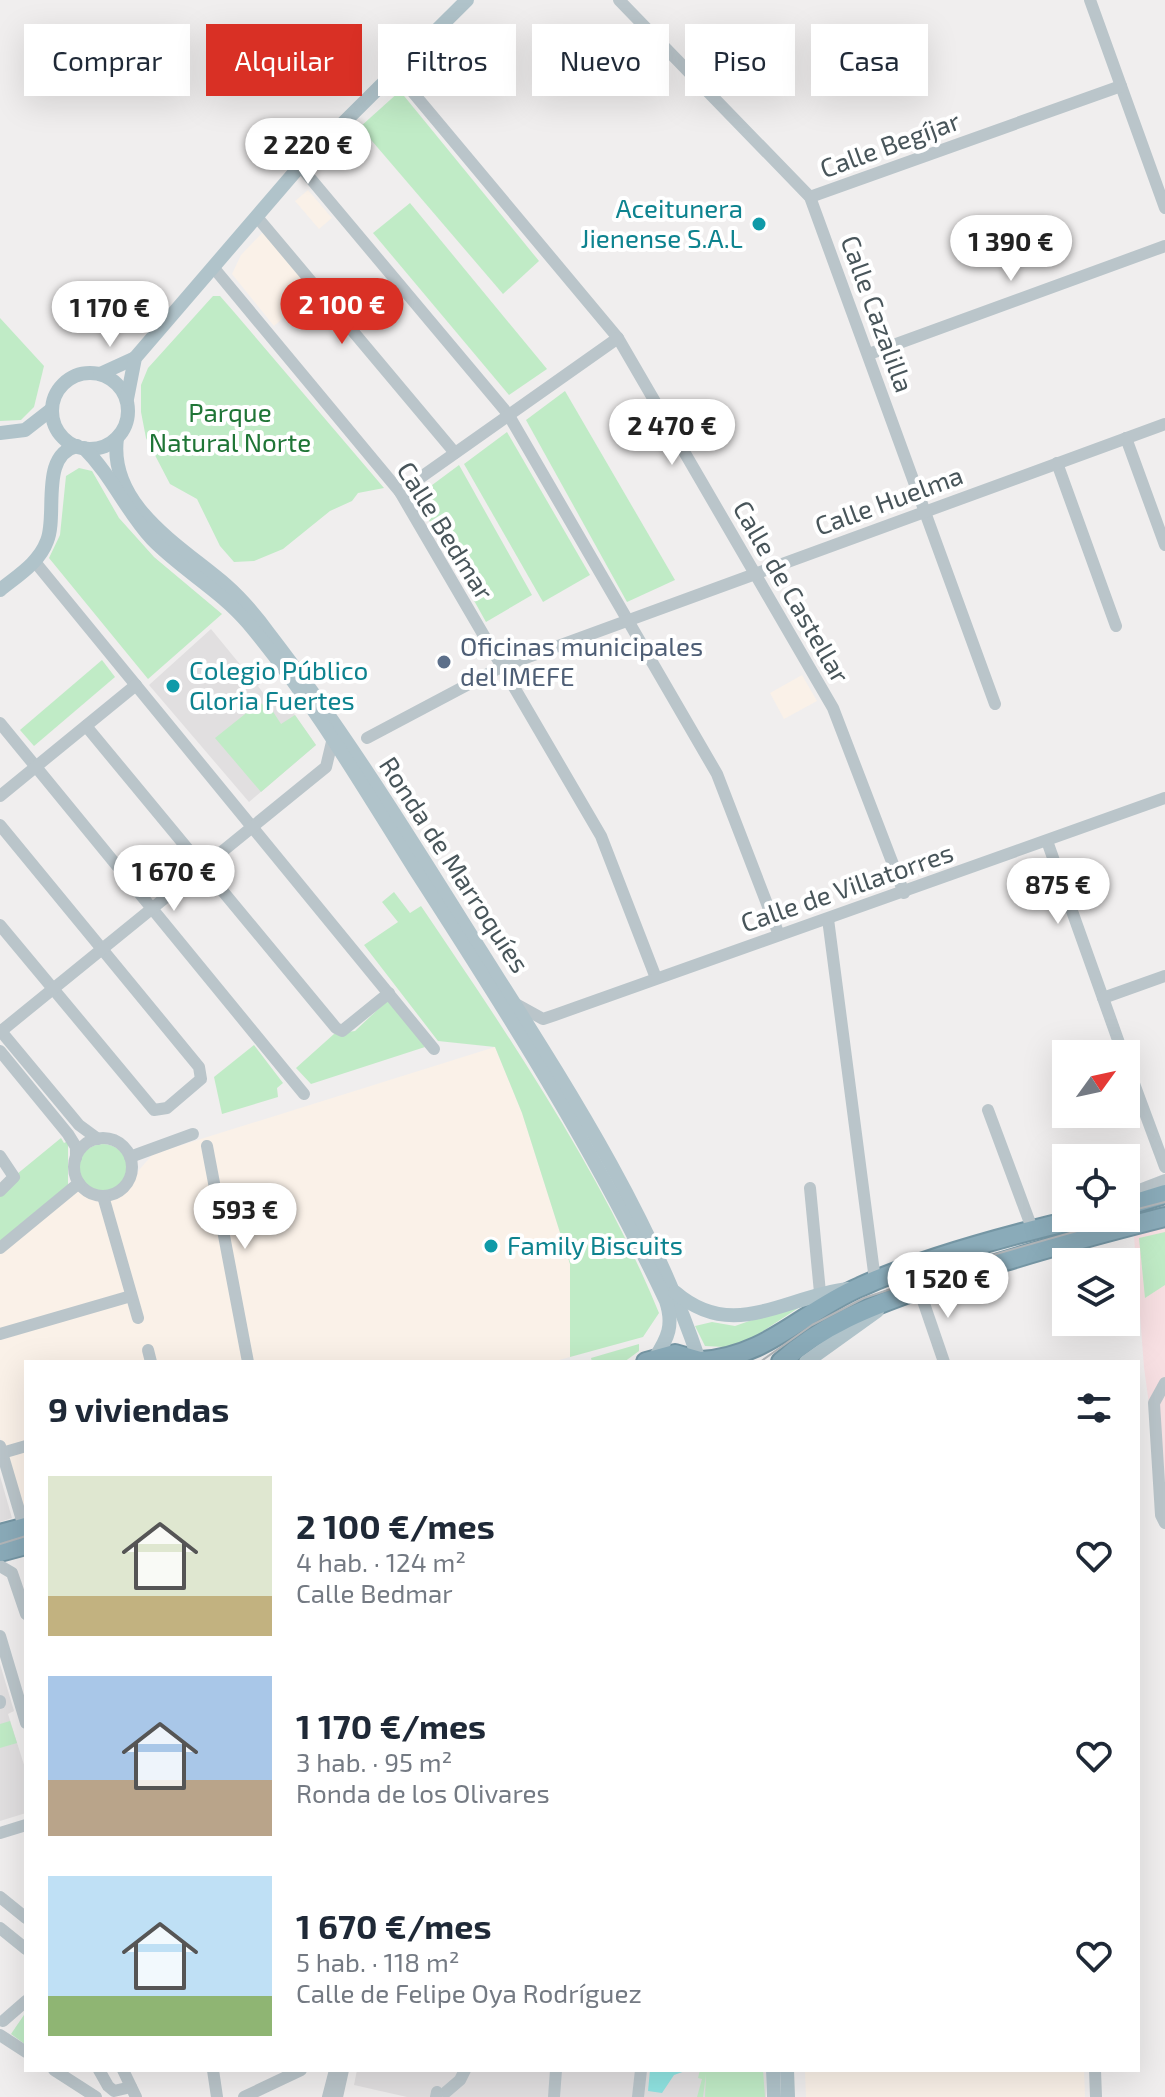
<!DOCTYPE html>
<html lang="es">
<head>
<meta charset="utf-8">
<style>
	body { margin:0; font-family:"Exo 2",sans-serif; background:#f6f6f7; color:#1f2937; height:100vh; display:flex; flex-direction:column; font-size:30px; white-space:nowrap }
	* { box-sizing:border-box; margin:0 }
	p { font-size:26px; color:#747a83 }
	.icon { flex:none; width:44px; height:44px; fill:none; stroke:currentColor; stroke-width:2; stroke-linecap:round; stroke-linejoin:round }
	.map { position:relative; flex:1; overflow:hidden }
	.sheet { position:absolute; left:24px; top:1360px; width:1116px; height:712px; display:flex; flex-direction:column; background:#fff; border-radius:0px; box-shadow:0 8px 32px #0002 }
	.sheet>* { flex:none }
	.banner { position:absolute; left:24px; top:24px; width:1118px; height:72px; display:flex; gap:16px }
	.needle { width:52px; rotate:57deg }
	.buttons { position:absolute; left:1052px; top:1040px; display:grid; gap:16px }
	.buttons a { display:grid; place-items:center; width:88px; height:88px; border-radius:0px; background:#fff; box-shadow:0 8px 32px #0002; font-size:40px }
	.price { position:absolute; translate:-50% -68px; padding:0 18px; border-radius:28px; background:#fff; color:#222; font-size:26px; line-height:52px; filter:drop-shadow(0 2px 4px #0008) }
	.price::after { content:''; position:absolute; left:50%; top:48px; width:24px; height:18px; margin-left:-12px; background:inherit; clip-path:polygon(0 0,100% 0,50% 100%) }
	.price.selected { background:#d93025; color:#fff }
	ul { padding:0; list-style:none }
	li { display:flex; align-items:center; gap:24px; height:200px; padding:0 24px }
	li span { display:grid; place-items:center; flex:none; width:224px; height:160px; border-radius:0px; color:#555 }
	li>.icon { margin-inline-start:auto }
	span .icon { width:96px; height:96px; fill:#fffc; stroke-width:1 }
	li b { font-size:34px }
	h2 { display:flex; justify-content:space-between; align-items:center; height:96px; padding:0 24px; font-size:34px }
	.chip { padding:0 28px; border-radius:0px; background:#fff; box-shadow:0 8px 32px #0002; font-size:28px; line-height:72px }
	.chip.selected { background:#d93025; color:#fff }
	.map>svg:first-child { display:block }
	.commercial { fill:#faf1e8 }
	.education { fill:#e1dfe0 }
	.medical { fill:#f8e0e3 }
	.green { fill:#c0ebc6 }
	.water { fill:#90e4e2 }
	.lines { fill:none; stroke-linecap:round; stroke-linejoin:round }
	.highway-casing { stroke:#7596a4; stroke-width:22 }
	.minor { stroke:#bac5ca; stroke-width:12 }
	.major { stroke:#b0c3ca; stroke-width:14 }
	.highway { stroke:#8aabb9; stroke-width:18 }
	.tram { stroke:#b1b5b8; stroke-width:2 }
	.culture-dot { fill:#0f9aa8; stroke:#fff; stroke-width:3 }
	.service-dot { fill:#5c6f8a; stroke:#fff; stroke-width:3 }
	.labels { text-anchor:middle; stroke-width:8; stroke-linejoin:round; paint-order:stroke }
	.street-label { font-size:26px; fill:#48555a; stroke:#fff }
	.culture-label { font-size:26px; fill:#0d838f; stroke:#fff; text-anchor:start }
	.park-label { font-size:26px; fill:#1f7536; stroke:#fff }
	.service-label { font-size:26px; fill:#4e5e75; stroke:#fff; text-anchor:start }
</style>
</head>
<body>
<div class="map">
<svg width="1165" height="2097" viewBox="0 0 1165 2097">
	<rect width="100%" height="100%" fill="#f0eeee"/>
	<g class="commercial">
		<polygon points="308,190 332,218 319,229 295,201"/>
		<polygon points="264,231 315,290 274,326 232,274 241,255"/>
		<polygon points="802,675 817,701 784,719 770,693"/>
		<polygon points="495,1047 522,1113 570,1264 570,1357 552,1362 26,1362 25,1521 0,1437 0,1253 75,1190 101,1203 116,1199 132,1186 139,1170 153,1154"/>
		<polygon points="805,2070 1084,2070 1085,2097 806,2097"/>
	</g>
	<g class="education">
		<polygon points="211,629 243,668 261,683 258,686 268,700 280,694 316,745 249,802 149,685"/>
		<polygon points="0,1476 12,1518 0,1522"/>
		<polygon points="0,1664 14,1711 8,1714 26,1771 26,1813 0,1821"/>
		<polygon points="357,2070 766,2070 766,2097 407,2097 354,2085"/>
	</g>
	<polygon class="medical" points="1165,1226 1165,1523 1144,1367 1134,1236"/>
	<g class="green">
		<polygon points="400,91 539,261 503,294 360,127"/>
		<polygon points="410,203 547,369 509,395 373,233"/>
		<polygon points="213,296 220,296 234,312 384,488 358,493 352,501 330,511 283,549 254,561 234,562 220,546 197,499 170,484 146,438 141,412 141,385 148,368"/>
		<polygon points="0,318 44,366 34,407 21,420 0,421"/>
		<polygon points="565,391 675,580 627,602 526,420"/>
		<polygon points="507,432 590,575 543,602 464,464"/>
		<polygon points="459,465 532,595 486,622 416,497"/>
		<polygon points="79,468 92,471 119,518 154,557 222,614 148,679 49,558 60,535 66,476"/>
		<polygon points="102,660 115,677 34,746 20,730"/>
		<polygon points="260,702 266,708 270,707 281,724 295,715 316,745 261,792 215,738"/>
		<path d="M394,892L410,913L421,906C507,1033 601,1171 659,1313L643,1337L570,1357V1264L522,1113L495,1047L438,1041L364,945L398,922L382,902Z"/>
		<polygon points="390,998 425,1047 311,1084 296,1068 334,1034 355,1031"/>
		<polygon points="254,1045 283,1083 277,1088 278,1097 222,1114 214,1077"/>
		<polygon points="61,1138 64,1143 68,1141 68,1185 0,1241 0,1188"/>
		<circle cx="103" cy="1168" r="24"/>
		<polygon points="1165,1232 1165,1285 1145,1298 1139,1238"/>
		<polygon points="812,1299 751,1339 725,1347 705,1346 695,1326 712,1322 735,1326"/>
		<polygon points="639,1344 639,1351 624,1362 592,1362 591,1358"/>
		<polygon points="10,1721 17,1743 0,1748 0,1724"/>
		<polygon points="26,2012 26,2045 11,2034"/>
		<polygon points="700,2070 763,2070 765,2097 705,2097 706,2074 703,2097 697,2097 702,2079 698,2078"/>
	</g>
	<polygon class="water" points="650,2070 688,2070 674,2075 662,2093 648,2091"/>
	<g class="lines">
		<g class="highway-casing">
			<g id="highway">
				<polyline points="1126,1206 1165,1194"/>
				<path d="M701,1361C767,1357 802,1312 860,1287C923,1258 1014,1234 1082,1218"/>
				<polyline points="646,1362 675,1354 703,1362"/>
				<path d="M781,1362C822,1325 869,1307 920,1289C1001,1260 1082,1238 1165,1217"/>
				<polyline points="0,1534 26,1527"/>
				<polyline points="0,1552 26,1545"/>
			</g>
		</g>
		<g class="minor">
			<polyline points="619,0 810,197 995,704"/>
			<polyline points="1090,0 1165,208"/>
			<polyline points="395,71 618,338 833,708 904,893"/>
			<polyline points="300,166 508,414 717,774 779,935"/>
			<polyline points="810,197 1121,86"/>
			<polyline points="257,217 455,453"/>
			<polyline points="213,267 400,492 601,836 656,978"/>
			<polyline points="869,354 1165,246"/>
			<polyline points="1126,438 1165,545"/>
			<polyline points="1057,463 1116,626"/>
			<polyline points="400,492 618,338"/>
			<polyline points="35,562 434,1049"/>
			<polyline points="0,723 304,1094"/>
			<polyline points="86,726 336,1028 342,1031 389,993"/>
			<polyline points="367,738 501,667 1165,424"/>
			<polyline points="0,796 136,685"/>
			<polyline points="0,825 199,1067 201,1079 167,1108 154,1110 0,925"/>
			<polyline points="1047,841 1123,1054"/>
			<polyline points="828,919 875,1280"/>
			<polyline points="1103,998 1165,976"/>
			<polyline points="514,1003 543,1019 555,1015 1165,798"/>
			<polyline points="0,1030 79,1125 98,1139"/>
			<polyline points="0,1032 326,767 332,742"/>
			<polyline points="0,1051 68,1134 76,1147 76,1158"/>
			<polyline points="1126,1062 1165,1167"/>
			<polyline points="988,1110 1033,1231"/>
			<circle cx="103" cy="1167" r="29"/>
			<polyline points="207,1146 248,1362"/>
			<polyline points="0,1156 14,1177 0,1191"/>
			<polyline points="130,1157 193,1134"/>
			<polyline points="810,1188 821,1303"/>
			<polyline points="1126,1195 1165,1180"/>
			<polyline points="103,1196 138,1318"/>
			<polyline points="0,1248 79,1183"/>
			<polyline points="919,1289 944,1362"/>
			<polyline points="0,1334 131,1296"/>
			<polyline points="148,1350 151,1362"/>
			<polyline points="1165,1383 1154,1403 1161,1515 1165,1523"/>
			<polyline points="0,1446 24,1527"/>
			<polyline points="2,1453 26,1446"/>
			<polyline points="0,1566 12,1573 26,1614"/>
			<polyline points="0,1636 26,1723"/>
			<polyline points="0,1701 0,1703"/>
			<polyline points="0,1833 26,1825"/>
			<polyline points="0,1897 26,1918"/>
			<polyline points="0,1928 26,1949"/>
			<polyline points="3,2021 26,2001"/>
			<polyline points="0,2035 26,2052"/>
			<polyline points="54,2070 96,2097"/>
			<polyline points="99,2070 108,2086 114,2091 131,2087"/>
			<polyline points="123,2070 136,2097"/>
			<polyline points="213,2070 217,2097"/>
			<polyline points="1095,2070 1096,2097"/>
			<polyline points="446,2092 460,2080 465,2070"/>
			<polyline points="244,2097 301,2070"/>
			<polyline points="328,2097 335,2070"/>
			<polyline points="337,2097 343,2070"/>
			<polyline points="436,2097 437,2092"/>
			<polyline points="554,2097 556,2070"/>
			<polyline points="638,2097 641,2070"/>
		</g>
		<g class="major">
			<circle cx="90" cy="411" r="38"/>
			<polyline points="100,374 135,358"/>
			<polyline points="127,399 135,358 300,166 467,0"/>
			<polyline points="0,433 25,430 52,409"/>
			<path d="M117,438C108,506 182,547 226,585C243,600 257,617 270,635C347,735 414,844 481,951C563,1081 650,1213 699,1360"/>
			<path d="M84,448C112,476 126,511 152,539C182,570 220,590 248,623C309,695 363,787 414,868C505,1009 594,1149 666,1301C674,1325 668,1338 655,1358"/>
			<path d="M0,590C17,576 39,563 47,541C58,515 39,455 77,446"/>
			<path d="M675,1292C733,1342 783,1297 848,1289"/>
			<polyline points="806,1362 877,1311"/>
			<polyline points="773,2070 774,2097"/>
			<polyline points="787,2070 788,2097"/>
		</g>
		<use href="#highway" class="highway"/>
		<g class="tram">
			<polyline points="1126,1212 1165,1202"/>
			<polyline points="760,1362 812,1325 864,1298 996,1254 1123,1218"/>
			<polyline points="0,1544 26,1536"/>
		</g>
	</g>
	<g class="culture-dot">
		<circle cx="759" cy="224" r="8"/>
		<circle cx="173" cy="686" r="8"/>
		<circle cx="491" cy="1246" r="8"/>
	</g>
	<circle class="service-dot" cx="444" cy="662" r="8"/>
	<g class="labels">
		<g class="street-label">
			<text transform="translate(890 145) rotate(-20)" y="9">Calle Begíjar</text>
			<text transform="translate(877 314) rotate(70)" y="9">Calle Cazalilla</text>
			<text transform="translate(889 501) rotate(-20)" y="9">Calle Huelma</text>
			<text transform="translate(445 531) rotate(58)" y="9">Calle Bedmar</text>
			<text transform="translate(791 592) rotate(60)" y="9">Calle de Castellar</text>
			<text transform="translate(454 865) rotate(57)" y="9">Ronda de Marroquíes</text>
			<text transform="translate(847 888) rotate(-19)" y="9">Calle de Villatorres</text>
		</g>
		<g class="culture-label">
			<text x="743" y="218" text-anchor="end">Aceitunera<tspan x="743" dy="30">Jienense S.A.L</tspan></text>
			<text x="189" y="680">Colegio Público<tspan x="189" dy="30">Gloria Fuertes</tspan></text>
			<text x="507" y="1255">Family Biscuits</text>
		</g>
		<g class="park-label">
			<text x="230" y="422">Parque<tspan x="230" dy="30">Natural Norte</tspan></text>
		</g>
		<g class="service-label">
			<text x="460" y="656">Oficinas municipales<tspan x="460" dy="30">del IMEFE</tspan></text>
		</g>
	</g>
</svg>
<div class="buttons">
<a><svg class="needle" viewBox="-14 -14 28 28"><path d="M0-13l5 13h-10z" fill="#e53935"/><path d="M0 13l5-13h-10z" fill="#747a83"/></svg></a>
<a><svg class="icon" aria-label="locate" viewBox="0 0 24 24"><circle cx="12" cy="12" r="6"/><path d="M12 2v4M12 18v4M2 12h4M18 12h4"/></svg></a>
<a><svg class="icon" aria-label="layers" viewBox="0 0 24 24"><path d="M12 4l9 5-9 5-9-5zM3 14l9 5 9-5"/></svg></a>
</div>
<b class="price" style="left:308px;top:186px">2 220 €</b>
<b class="price" style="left:1011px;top:283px">1 390 €</b>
<b class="price selected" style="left:342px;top:346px">2 100 €</b>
<b class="price" style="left:110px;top:349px">1 170 €</b>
<b class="price" style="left:672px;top:467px">2 470 €</b>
<b class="price" style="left:174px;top:913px">1 670 €</b>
<b class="price" style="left:1058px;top:926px">875 €</b>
<b class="price" style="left:245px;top:1251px">593 €</b>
<b class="price" style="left:948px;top:1320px">1 520 €</b>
<div class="banner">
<a class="chip">Comprar</a>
<a class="chip selected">Alquilar</a>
<a class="chip">Filtros</a>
<a class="chip">Nuevo</a>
<a class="chip">Piso</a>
<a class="chip">Casa</a>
</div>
<section class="sheet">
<h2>9 viviendas<svg class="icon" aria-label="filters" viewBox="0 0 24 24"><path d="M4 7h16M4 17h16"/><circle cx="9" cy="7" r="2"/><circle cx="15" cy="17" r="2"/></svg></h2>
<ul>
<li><span style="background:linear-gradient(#dfe7d0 75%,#c2b280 0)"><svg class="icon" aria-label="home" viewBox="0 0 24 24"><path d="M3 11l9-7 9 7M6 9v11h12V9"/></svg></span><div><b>2 100 €/mes</b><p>4 hab. · 124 m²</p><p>Calle Bedmar</p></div><svg class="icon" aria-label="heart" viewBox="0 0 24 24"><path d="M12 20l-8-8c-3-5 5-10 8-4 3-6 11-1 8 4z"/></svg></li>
<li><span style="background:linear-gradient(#a9c7e8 65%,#b9a48a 0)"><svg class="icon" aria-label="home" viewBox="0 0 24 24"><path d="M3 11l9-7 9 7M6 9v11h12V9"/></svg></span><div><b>1 170 €/mes</b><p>3 hab. · 95 m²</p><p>Ronda de los Olivares</p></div><svg class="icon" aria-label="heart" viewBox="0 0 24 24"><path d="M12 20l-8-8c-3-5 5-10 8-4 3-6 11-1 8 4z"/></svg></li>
<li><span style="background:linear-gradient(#bfe0f5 75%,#8fb573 0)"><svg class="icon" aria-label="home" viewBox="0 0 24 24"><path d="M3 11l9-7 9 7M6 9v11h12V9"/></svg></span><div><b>1 670 €/mes</b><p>5 hab. · 118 m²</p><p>Calle de Felipe Oya Rodríguez</p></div><svg class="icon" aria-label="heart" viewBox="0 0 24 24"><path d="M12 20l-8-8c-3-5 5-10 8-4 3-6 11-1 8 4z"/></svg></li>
</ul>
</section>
</div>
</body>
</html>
